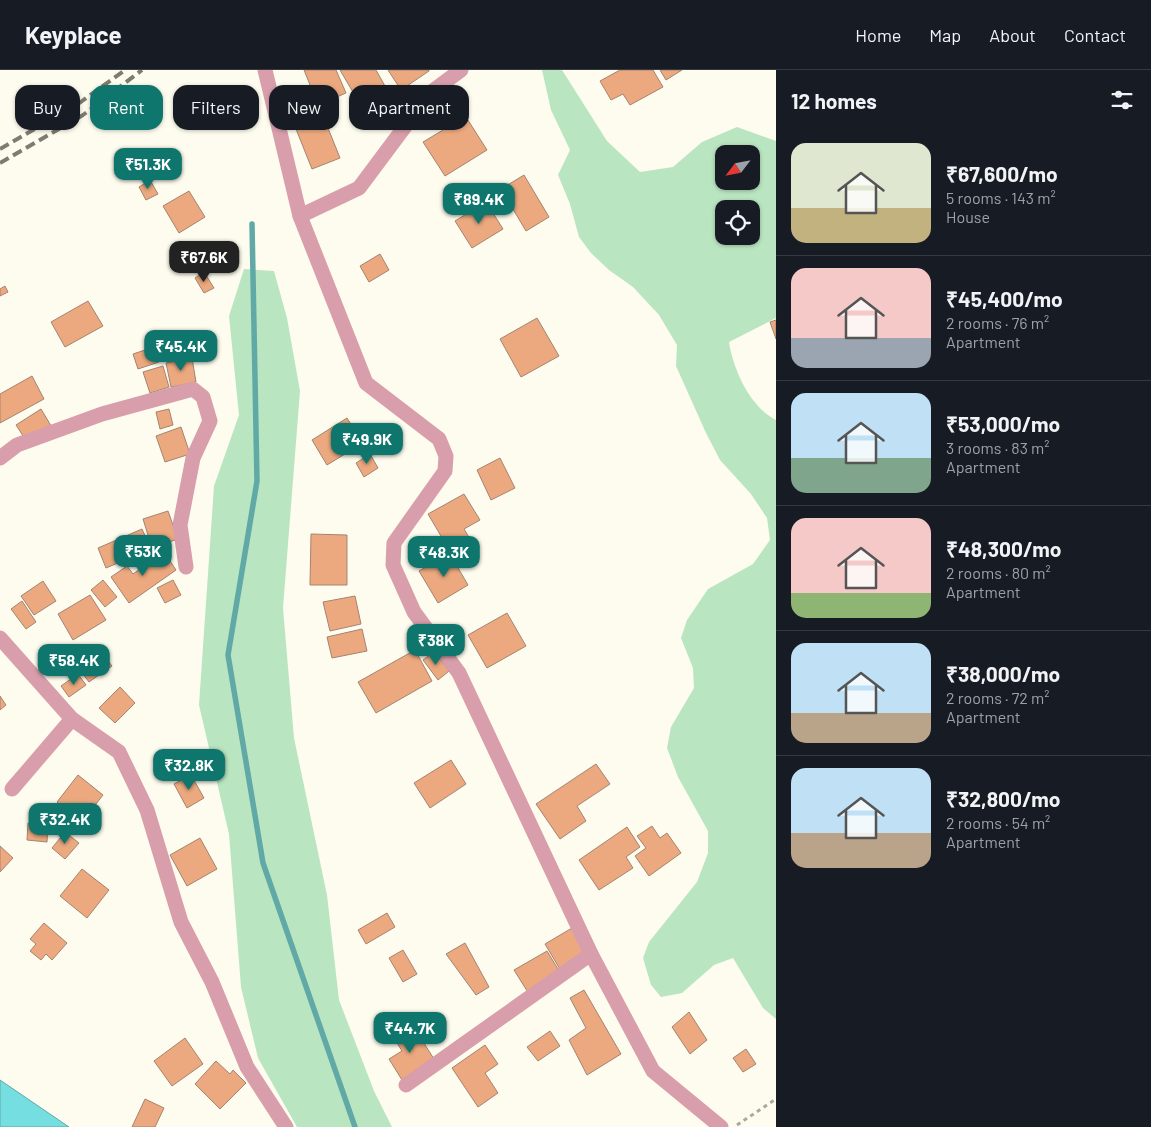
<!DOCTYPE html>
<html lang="en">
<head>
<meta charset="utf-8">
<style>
	body { margin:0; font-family:Barlow,sans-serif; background:#20242c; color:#f1f3f6; height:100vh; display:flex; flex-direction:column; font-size:19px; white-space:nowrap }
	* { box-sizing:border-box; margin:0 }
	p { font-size:16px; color:#9ea1a6 }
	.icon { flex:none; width:28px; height:28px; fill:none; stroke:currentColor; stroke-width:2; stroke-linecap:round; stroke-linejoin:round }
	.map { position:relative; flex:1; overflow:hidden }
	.drawer { display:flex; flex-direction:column; background:#171b24; width:375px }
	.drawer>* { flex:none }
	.hud { position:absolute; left:15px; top:15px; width:475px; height:45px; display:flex; gap:10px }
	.needle { width:32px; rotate:238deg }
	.fabs { position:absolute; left:715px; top:75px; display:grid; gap:10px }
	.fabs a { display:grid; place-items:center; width:45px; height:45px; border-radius:10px; background:#171b24; box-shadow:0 1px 4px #0004; font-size:25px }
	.price { position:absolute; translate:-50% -42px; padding:0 11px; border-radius:10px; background:#0f766e; color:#fff; font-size:16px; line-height:32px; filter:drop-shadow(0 1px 2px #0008) }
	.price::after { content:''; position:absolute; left:50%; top:30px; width:15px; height:11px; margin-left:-8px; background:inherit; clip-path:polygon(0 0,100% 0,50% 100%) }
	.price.selected { background:#222; color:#fff }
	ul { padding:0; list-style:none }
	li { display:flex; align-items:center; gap:15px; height:125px; padding:0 15px }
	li+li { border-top:1px solid #363941 }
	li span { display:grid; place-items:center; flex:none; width:140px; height:100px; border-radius:15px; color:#555 }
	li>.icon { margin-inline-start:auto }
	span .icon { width:60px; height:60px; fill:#fffc; stroke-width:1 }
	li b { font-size:21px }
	h2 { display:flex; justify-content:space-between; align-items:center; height:60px; padding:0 15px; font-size:21px }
	.pill { padding:0 18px; border-radius:15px; background:#171b24; box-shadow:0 1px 4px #0004; font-size:18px; line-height:45px }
	.pill.selected { background:#0f766e; color:#fff }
	header { display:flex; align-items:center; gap:30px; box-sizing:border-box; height:70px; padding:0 25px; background:#171b24; border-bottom:1px solid #363941 }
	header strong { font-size:24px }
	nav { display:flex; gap:28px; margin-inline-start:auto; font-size:18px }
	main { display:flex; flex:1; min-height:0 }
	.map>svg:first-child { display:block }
	.green { fill:#bae5c1; fill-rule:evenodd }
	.water { fill:#75dee0; stroke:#60a9a6 }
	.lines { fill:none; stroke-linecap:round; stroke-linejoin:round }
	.stream { stroke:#60a9a6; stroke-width:5.5 }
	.building { fill:#eca97f; stroke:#a38472 }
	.path { stroke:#aba89b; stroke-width:3; stroke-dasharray:4 4; stroke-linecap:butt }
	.minor { stroke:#d89eab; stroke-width:15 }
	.rail { stroke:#7f7c6f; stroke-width:4; stroke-dasharray:10 5; stroke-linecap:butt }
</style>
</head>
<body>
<header>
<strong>Keyplace</strong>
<nav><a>Home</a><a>Map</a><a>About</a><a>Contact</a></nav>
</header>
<main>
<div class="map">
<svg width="776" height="1057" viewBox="0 0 776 1057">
	<rect width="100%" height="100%" fill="#fefcee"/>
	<g class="green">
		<path d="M542,0H562L607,71L640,102L673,97L702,72L737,57L776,71V248L729,272C733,299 750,337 776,350V949L763,938L733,888L714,895L682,923L661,927L651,915L643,888L649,872L697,812L708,783V761L678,707L667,678L671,657L694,618L693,598L681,568L687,550L708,519L753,494L770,470L767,448L751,424L720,390L706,363L676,296L677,275L659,245L633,217L609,200L591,183L579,167L570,134L558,105L570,80L551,40ZM724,84H751V111H724ZM724,139H751V166H724Z"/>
		<polygon points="244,199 274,201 287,248 300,321 283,538 294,668 327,825 339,930 374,1021 392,1057 297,1057 258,988 241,917 229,764 199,635 214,416 239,345 229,246"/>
	</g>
	<polygon class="water" points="0,1010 69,1057 0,1057"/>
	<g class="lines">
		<polyline class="stream" points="252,154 257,411 228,585 263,793 355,1057"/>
	</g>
	<g class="building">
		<polygon points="304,0 336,0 346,23 318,35"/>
		<polygon points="340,0 376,0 390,25 376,32 384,45 371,53"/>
		<polygon points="388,0 429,0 429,1 401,20"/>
		<polygon points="620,0 653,0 663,17 630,35 623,24 611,30 600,11"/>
		<polygon points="660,0 682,0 666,10"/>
		<polygon points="297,17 307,38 291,45 281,24"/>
		<polygon points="459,36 487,80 445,106 423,72 443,60 437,50"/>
		<polygon points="322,43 340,88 312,99 294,54"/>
		<polygon points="524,105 549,147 526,161 501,119"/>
		<polygon points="150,110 158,124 146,130 139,117"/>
		<polygon points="189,121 205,147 179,163 163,136"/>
		<polygon points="486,132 503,159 472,178 455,151"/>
		<polygon points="380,184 389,200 369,212 360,196"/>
		<polygon points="204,202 214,218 204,223 195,208"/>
		<polygon points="5,216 8,222 0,226 0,219"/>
		<polygon points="88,231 103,256 65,277 51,252"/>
		<polygon points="537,248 559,286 521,307 500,269"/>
		<polygon points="776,250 776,269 770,252"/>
		<polygon points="197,264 201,282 162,290 158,272"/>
		<polygon points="154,277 159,292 138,299 133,284"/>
		<polygon points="192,288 196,312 171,317 166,293"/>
		<polygon points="163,296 169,317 150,323 143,302"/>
		<polygon points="32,306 44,329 0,353 0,324"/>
		<polygon points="41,339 53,359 29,375 16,355"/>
		<polygon points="169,339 173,355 160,359 156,342"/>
		<polygon points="347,348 363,373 327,395 312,370"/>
		<polygon points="181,357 190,384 165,392 156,366"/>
		<polygon points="370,384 378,398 364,407 356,393"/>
		<polygon points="500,388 515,418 491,430 477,400"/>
		<polygon points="464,424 480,450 464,459 474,476 454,488 428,444"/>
		<polygon points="168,441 178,469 152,478 143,449"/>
		<polygon points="142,459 151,479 106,498 98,478"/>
		<polygon points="311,464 347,465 347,515 310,515"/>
		<polygon points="164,482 176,500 129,533 111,507 127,496 133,504"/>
		<polygon points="450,484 468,515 438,533 419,501"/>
		<polygon points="103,510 117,527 105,537 91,520"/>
		<polygon points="173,510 181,525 165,533 157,518"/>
		<polygon points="43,511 56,531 34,545 21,526"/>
		<polygon points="90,525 106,550 73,570 58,544"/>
		<polygon points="355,526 361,554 330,561 323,532"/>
		<polygon points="22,531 36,552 26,559 11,539"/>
		<polygon points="507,543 526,576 487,598 468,565"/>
		<polygon points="362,559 367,581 332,588 327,567"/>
		<polygon points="99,579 112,596 89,612 76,595"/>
		<polygon points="415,580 432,611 376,643 358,612"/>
		<polygon points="434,582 449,601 438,610 423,590"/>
		<polygon points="78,604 86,615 69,627 61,616"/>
		<polygon points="120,617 135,633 115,653 99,638"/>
		<polygon points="0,626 6,635 0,640"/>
		<polygon points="451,690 466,714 430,738 414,713"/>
		<polygon points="596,694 610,714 577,736 586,751 560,769 536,734"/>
		<polygon points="78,705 103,725 82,752 57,732"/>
		<polygon points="191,705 204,728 187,738 174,714"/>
		<polygon points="28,753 48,754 47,772 27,770"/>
		<polygon points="652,756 660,768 667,763 681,783 649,806 635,786 646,778 637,766"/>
		<polygon points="627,757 640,777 626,787 633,798 599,820 579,790"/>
		<polygon points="65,762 79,773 65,789 52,778"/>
		<polygon points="200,768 217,799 187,816 170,785"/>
		<polygon points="0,776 13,788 0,802"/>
		<polygon points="82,799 109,820 87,848 60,826"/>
		<polygon points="387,843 395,857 366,874 358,860"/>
		<polygon points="44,853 67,873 52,890 46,884 41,890 30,881 36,874 30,869"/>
		<polygon points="572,858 588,885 561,901 545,874"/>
		<polygon points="465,873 489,917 476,925 446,884"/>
		<polygon points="403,880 417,904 403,912 389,888"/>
		<polygon points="547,881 561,904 529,924 514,900"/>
		<polygon points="584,920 621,984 587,1005 569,970 586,958 570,928"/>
		<polygon points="689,942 707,970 690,984 672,957"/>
		<polygon points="413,956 434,989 402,1010 389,989 402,981 394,968"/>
		<polygon points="550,961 560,976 538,991 527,977"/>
		<polygon points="185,968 203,994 172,1016 154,991"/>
		<polygon points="485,975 498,994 485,1003 498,1023 478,1037 452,998"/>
		<polygon points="746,979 756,994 743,1002 733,988"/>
		<polygon points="216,991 230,1004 233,1000 246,1013 220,1039 195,1014"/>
		<polygon points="145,1029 164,1038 155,1057 132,1057"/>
	</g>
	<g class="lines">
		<polyline class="path" points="737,1055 776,1029"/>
		<g class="minor">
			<polyline points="265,0 300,146"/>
			<polyline points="461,0 430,23 359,118 300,146 366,313 439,369 446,386 445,401 394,473 393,495 414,542 459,603 591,884 653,1001 721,1057"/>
			<polyline points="0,388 17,375 102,344 193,319 203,327 210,351 193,388 180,455 186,497"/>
			<polyline points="0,568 72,649 119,682 147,740 181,852 212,912 247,997 286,1057"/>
			<polyline points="12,719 72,649"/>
			<polyline points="406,1015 591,884"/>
		</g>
		<g class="rail">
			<polyline points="0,79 78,34 125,0"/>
			<polyline points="0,93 83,45 142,0"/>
		</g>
	</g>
</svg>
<div class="fabs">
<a><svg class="needle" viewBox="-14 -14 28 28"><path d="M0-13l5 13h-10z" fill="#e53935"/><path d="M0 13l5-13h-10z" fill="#9ea1a6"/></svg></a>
<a><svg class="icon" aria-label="locate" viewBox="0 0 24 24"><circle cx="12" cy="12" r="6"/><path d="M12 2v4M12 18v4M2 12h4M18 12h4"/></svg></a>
</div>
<b class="price" style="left:148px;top:120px">₹51.3K</b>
<b class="price" style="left:479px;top:155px">₹89.4K</b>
<b class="price selected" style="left:204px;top:213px">₹67.6K</b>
<b class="price" style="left:181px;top:302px">₹45.4K</b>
<b class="price" style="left:367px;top:395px">₹49.9K</b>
<b class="price" style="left:143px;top:507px">₹53K</b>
<b class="price" style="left:444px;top:508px">₹48.3K</b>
<b class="price" style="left:436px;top:596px">₹38K</b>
<b class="price" style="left:74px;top:616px">₹58.4K</b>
<b class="price" style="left:189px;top:721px">₹32.8K</b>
<b class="price" style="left:65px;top:775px">₹32.4K</b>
<b class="price" style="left:410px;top:984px">₹44.7K</b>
<div class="hud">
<a class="pill">Buy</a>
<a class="pill selected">Rent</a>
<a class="pill">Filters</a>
<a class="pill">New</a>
<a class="pill">Apartment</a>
</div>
</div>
<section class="drawer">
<h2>12 homes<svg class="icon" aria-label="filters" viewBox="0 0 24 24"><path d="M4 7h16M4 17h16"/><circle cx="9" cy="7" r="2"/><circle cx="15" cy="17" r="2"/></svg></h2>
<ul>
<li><span style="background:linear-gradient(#dfe7d0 65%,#c2b280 0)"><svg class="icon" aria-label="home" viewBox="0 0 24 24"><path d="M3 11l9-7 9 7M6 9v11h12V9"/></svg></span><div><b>₹67,600/mo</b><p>5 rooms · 143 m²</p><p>House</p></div></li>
<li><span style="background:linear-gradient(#f6c9c9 70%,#9aa5b1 0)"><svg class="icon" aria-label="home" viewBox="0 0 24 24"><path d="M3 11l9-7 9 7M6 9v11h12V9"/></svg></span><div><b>₹45,400/mo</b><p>2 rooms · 76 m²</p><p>Apartment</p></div></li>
<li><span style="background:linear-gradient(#bfe0f5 65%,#7fa58c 0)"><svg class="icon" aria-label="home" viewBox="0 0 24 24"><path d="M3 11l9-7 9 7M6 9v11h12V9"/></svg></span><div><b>₹53,000/mo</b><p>3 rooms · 83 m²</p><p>Apartment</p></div></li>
<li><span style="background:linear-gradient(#f6c9c9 75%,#8fb573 0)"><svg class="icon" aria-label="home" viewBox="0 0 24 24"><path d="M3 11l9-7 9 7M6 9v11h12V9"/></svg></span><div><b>₹48,300/mo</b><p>2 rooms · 80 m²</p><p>Apartment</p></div></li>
<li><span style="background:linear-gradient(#bfe0f5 70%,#b9a48a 0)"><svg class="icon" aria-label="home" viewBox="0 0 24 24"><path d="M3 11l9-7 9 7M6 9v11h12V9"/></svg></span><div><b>₹38,000/mo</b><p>2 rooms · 72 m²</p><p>Apartment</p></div></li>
<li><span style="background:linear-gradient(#bfe0f5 65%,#b9a48a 0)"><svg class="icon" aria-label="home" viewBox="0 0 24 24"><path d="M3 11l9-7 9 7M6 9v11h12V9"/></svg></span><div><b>₹32,800/mo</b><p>2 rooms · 54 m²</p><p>Apartment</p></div></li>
</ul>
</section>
</main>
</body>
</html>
